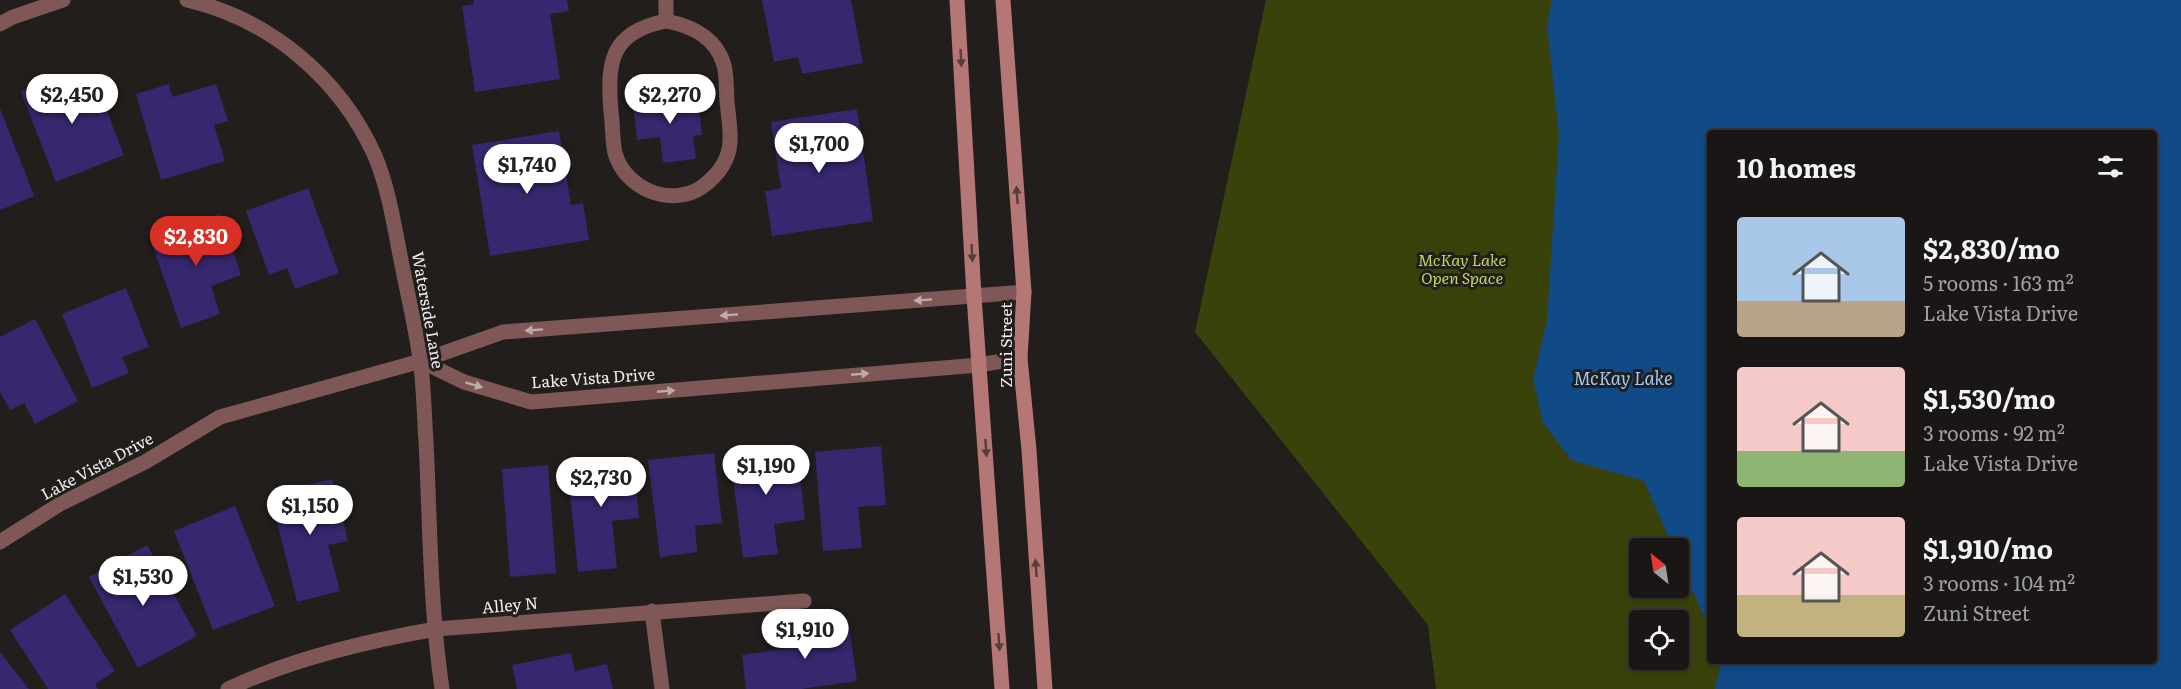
<!DOCTYPE html>
<html lang="en">
<head>
<meta charset="utf-8">
<style>
	body { margin:0; font-family:Literata,serif; background:#262322; color:#f1f3f6; height:100vh; display:flex; flex-direction:column; font-size:22px; white-space:nowrap }
	* { box-sizing:border-box; margin:0 }
	p { font-size:20px; color:#9f9fa0 }
	.icon { flex:none; width:33px; height:33px; fill:none; stroke:currentColor; stroke-width:2; stroke-linecap:round; stroke-linejoin:round }
	.map { position:relative; flex:1; overflow:hidden }
	.panel { position:absolute; left:1707px; top:130px; width:450px; height:534px; display:flex; flex-direction:column; background:#191615; border-radius:6px; box-shadow:0 3px 9px #0003,0 0 0 2px #373534 }
	.panel>* { flex:none }
	.needle { width:39px; rotate:330deg }
	.buttons { position:absolute; left:1629px; top:538px; display:grid; gap:12px }
	.buttons a { display:grid; place-items:center; width:60px; height:60px; border-radius:6px; background:#191615; box-shadow:0 3px 9px #0003,0 0 0 2px #373534; font-size:30px }
	.price { position:absolute; translate:-50% -51px; padding:0 14px; border-radius:21px; background:#fff; color:#222; font-size:20px; line-height:39px; filter:drop-shadow(0 2px 3px #0008) }
	.price::after { content:''; position:absolute; left:50%; top:36px; width:18px; height:14px; margin-left:-9px; background:inherit; clip-path:polygon(0 0,100% 0,50% 100%) }
	.price.active { background:#d93025; color:#fff }
	ul { padding:0; list-style:none }
	li { display:flex; align-items:center; gap:18px; height:150px; padding:0 30px }
	li span { display:grid; place-items:center; flex:none; width:168px; height:120px; border-radius:6px; color:#555 }
	li>.icon { margin-inline-start:auto }
	span .icon { width:72px; height:72px; fill:#fffc; stroke-width:1 }
	li b { font-size:26px }
	h2 { display:flex; justify-content:space-between; align-items:center; height:72px; padding:0 30px; font-size:26px }
	.map>svg:first-child { display:block }
	.green { fill:#3a420c; fill-rule:evenodd }
	.water { fill:#104b88 }
	.building { fill:#37276e }
	.lines { fill:none; stroke-linecap:round; stroke-linejoin:round }
	.lane { stroke:#7f5756; stroke-width:15 }
	.street { stroke:#7f5756; stroke-width:15 }
	.secondary { stroke:#b57676; stroke-width:15 }
	.oneway { fill:#553d3c }
	.oneway2 { fill:#beabaa }
	.labels { text-anchor:middle; stroke-width:6; stroke-linejoin:round; paint-order:stroke }
	.park-label { font-size:16px; font-style:italic; fill:#c0d65d; stroke:#211e1c }
	.street-label { font-size:16px; fill:#f1efee; stroke:#211e1c }
	.water-label { font-size:18px; font-style:italic; fill:#9cc8fd; stroke:#211e1c }
</style>
</head>
<body>
<div class="map">
<svg width="2181" height="689" viewBox="0 0 2181 689">
	<rect width="100%" height="100%" fill="#211e1c"/>
	<path class="green" d="M1266,0H2181V689H1436L1428,625L1195,332ZM1710,134H2154V662H1710ZM1640,549H1678V588H1640ZM1640,621H1678V660H1640Z"/>
	<polygon class="water" points="1552,0 2181,0 2181,689 1715,689 1721,662 2154,662 2154,134 1710,134 1710,630 1679,559 1678,549 1674,549 1644,481 1571,460 1543,422 1533,379 1547,321 1559,135 1547,25"/>
	<g class="building">
		<polygon points="473,0 567,0 569,11 550,14 560,79 475,92 462,6 474,4"/>
		<polygon points="762,0 851,0 863,63 802,74 798,57 774,62"/>
		<polygon points="92,73 124,155 56,182 21,92 61,76 64,84"/>
		<polygon points="169,84 172,97 216,84 228,121 214,125 225,161 161,180 136,94"/>
		<polygon points="698,94 702,135 693,136 696,159 663,163 660,137 637,140 633,102"/>
		<polygon points="0,108 34,196 0,210"/>
		<polygon points="857,109 873,221 772,236 765,191 781,188 771,122"/>
		<polygon points="559,131 571,205 583,203 589,240 490,256 472,145"/>
		<polygon points="308,188 339,273 295,289 287,268 269,275 246,211"/>
		<polygon points="220,214 241,275 211,286 220,314 181,328 150,238"/>
		<polygon points="126,288 149,347 122,357 129,373 92,388 62,314"/>
		<polygon points="35,319 78,401 35,424 24,403 10,410 0,392 0,337"/>
		<polygon points="796,444 805,520 774,524 778,554 743,558 730,455"/>
		<polygon points="881,446 886,505 858,507 862,548 823,551 815,452"/>
		<polygon points="714,453 722,523 695,526 697,552 660,557 648,460"/>
		<polygon points="633,457 639,518 612,521 617,568 578,572 567,464"/>
		<polygon points="548,465 556,573 510,577 502,469"/>
		<polygon points="332,479 348,541 328,545 340,591 297,602 270,494"/>
		<polygon points="235,506 275,606 213,630 174,531"/>
		<polygon points="147,545 197,636 138,668 89,577"/>
		<polygon points="65,594 115,671 95,684 98,689 48,689 10,630"/>
		<polygon points="848,619 857,681 801,689 746,689 742,655 795,647 792,627"/>
		<polygon points="0,652 29,689 0,689"/>
		<polygon points="571,653 575,671 607,664 613,689 517,689 512,665"/>
	</g>
	<g class="lines">
		<g class="lane">
			<polyline points="652,611 662,689"/>
			<path d="M228,689C291,659 367,641 436,629L804,601"/>
		</g>
		<g class="street">
			<path d="M187,0C270,19 340,78 375,156C390,192 395,232 403,270C409,300 416,330 420,359C424,386 424,414 426,441C430,523 430,607 442,689"/>
			<polyline points="666,0 666,21"/>
			<path d="M666,21C692,26 716,37 724,65C727,76 726,90 727,101C728,114 731,129 730,142C729,161 717,176 702,187C671,208 625,189 615,153C612,140 613,125 611,112C607,62 610,32 666,21Z"/>
			<polyline points="0,24 13,17 63,0"/>
			<polyline points="421,361 464,382 531,402 979,365 1020,358"/>
			<polyline points="0,542 60,504 145,462 220,417 421,361 503,332 1024,292"/>
		</g>
		<g class="secondary">
			<polyline points="957,0 974,296 1002,689"/>
			<polyline points="1003,0 1024,292 1020,358 1029,450 1045,689"/>
		</g>
	</g>
	<defs><path id="oneway-solid" d="M-6-.8H1V-3.2L6.5 0L1 3.2V.8H-6Z" transform="scale(1.5)"/></defs>
	<g class="oneway">
		<use href="#oneway-solid" transform="translate(961 58) rotate(87)"/>
		<use href="#oneway-solid" transform="translate(1017 195) rotate(-94)"/>
		<use href="#oneway-solid" transform="translate(972 253) rotate(87)"/>
		<use href="#oneway-solid" transform="translate(986 448) rotate(86)"/>
		<use href="#oneway-solid" transform="translate(1036 568) rotate(-94)"/>
		<use href="#oneway-solid" transform="translate(999 642) rotate(86)"/>
	</g>
	<g class="oneway2">
		<use href="#oneway-solid" transform="translate(923 300) rotate(176)"/>
		<use href="#oneway-solid" transform="translate(729 315) rotate(176)"/>
		<use href="#oneway-solid" transform="translate(534 330) rotate(176)"/>
		<use href="#oneway-solid" transform="translate(860 374) rotate(-5)"/>
		<use href="#oneway-solid" transform="translate(474 385) rotate(17)"/>
		<use href="#oneway-solid" transform="translate(666 391) rotate(-5)"/>
	</g>
	<g class="labels">
		<g class="park-label">
			<text x="1462" y="266">McKay Lake<tspan x="1462" dy="18">Open Space</tspan></text>
		</g>
		<g class="street-label">
			<text transform="translate(428 310) rotate(80)" y="6">Waterside Lane</text>
			<text transform="translate(1006 345) rotate(-90)" y="6">Zuni Street</text>
			<text transform="translate(593 378) rotate(-4)" y="6">Lake Vista Drive</text>
			<text transform="translate(97 466) rotate(-28)" y="6">Lake Vista Drive</text>
			<text transform="translate(510 605) rotate(-5)" y="6">Alley N</text>
		</g>
		<g class="water-label">
			<text x="1623" y="385">McKay Lake</text>
		</g>
	</g>
</svg>
<div class="buttons">
<a><svg class="needle" viewBox="-14 -14 28 28"><path d="M0-13l5 13h-10z" fill="#e53935"/><path d="M0 13l5-13h-10z" fill="#9f9fa0"/></svg></a>
<a><svg class="icon" aria-label="locate" viewBox="0 0 24 24"><circle cx="12" cy="12" r="6"/><path d="M12 2v4M12 18v4M2 12h4M18 12h4"/></svg></a>
</div>
<b class="price" style="left:72px;top:125px">$2,450</b>
<b class="price" style="left:670px;top:125px">$2,270</b>
<b class="price" style="left:819px;top:174px">$1,700</b>
<b class="price" style="left:527px;top:195px">$1,740</b>
<b class="price active" style="left:196px;top:267px">$2,830</b>
<b class="price" style="left:766px;top:496px">$1,190</b>
<b class="price" style="left:601px;top:508px">$2,730</b>
<b class="price" style="left:310px;top:536px">$1,150</b>
<b class="price" style="left:143px;top:607px">$1,530</b>
<b class="price" style="left:805px;top:660px">$1,910</b>
<section class="panel">
<h2>10 homes<svg class="icon" aria-label="filters" viewBox="0 0 24 24"><path d="M4 7h16M4 17h16"/><circle cx="9" cy="7" r="2"/><circle cx="15" cy="17" r="2"/></svg></h2>
<ul>
<li><span style="background:linear-gradient(#a9c7e8 70%,#b9a48a 0)"><svg class="icon" aria-label="home" viewBox="0 0 24 24"><path d="M3 11l9-7 9 7M6 9v11h12V9"/></svg></span><div><b>$2,830/mo</b><p>5 rooms · 163 m²</p><p>Lake Vista Drive</p></div></li>
<li><span style="background:linear-gradient(#f6c9c9 70%,#8fb573 0)"><svg class="icon" aria-label="home" viewBox="0 0 24 24"><path d="M3 11l9-7 9 7M6 9v11h12V9"/></svg></span><div><b>$1,530/mo</b><p>3 rooms · 92 m²</p><p>Lake Vista Drive</p></div></li>
<li><span style="background:linear-gradient(#f6c9c9 65%,#c2b280 0)"><svg class="icon" aria-label="home" viewBox="0 0 24 24"><path d="M3 11l9-7 9 7M6 9v11h12V9"/></svg></span><div><b>$1,910/mo</b><p>3 rooms · 104 m²</p><p>Zuni Street</p></div></li>
</ul>
</section>
</div>
</body>
</html>
